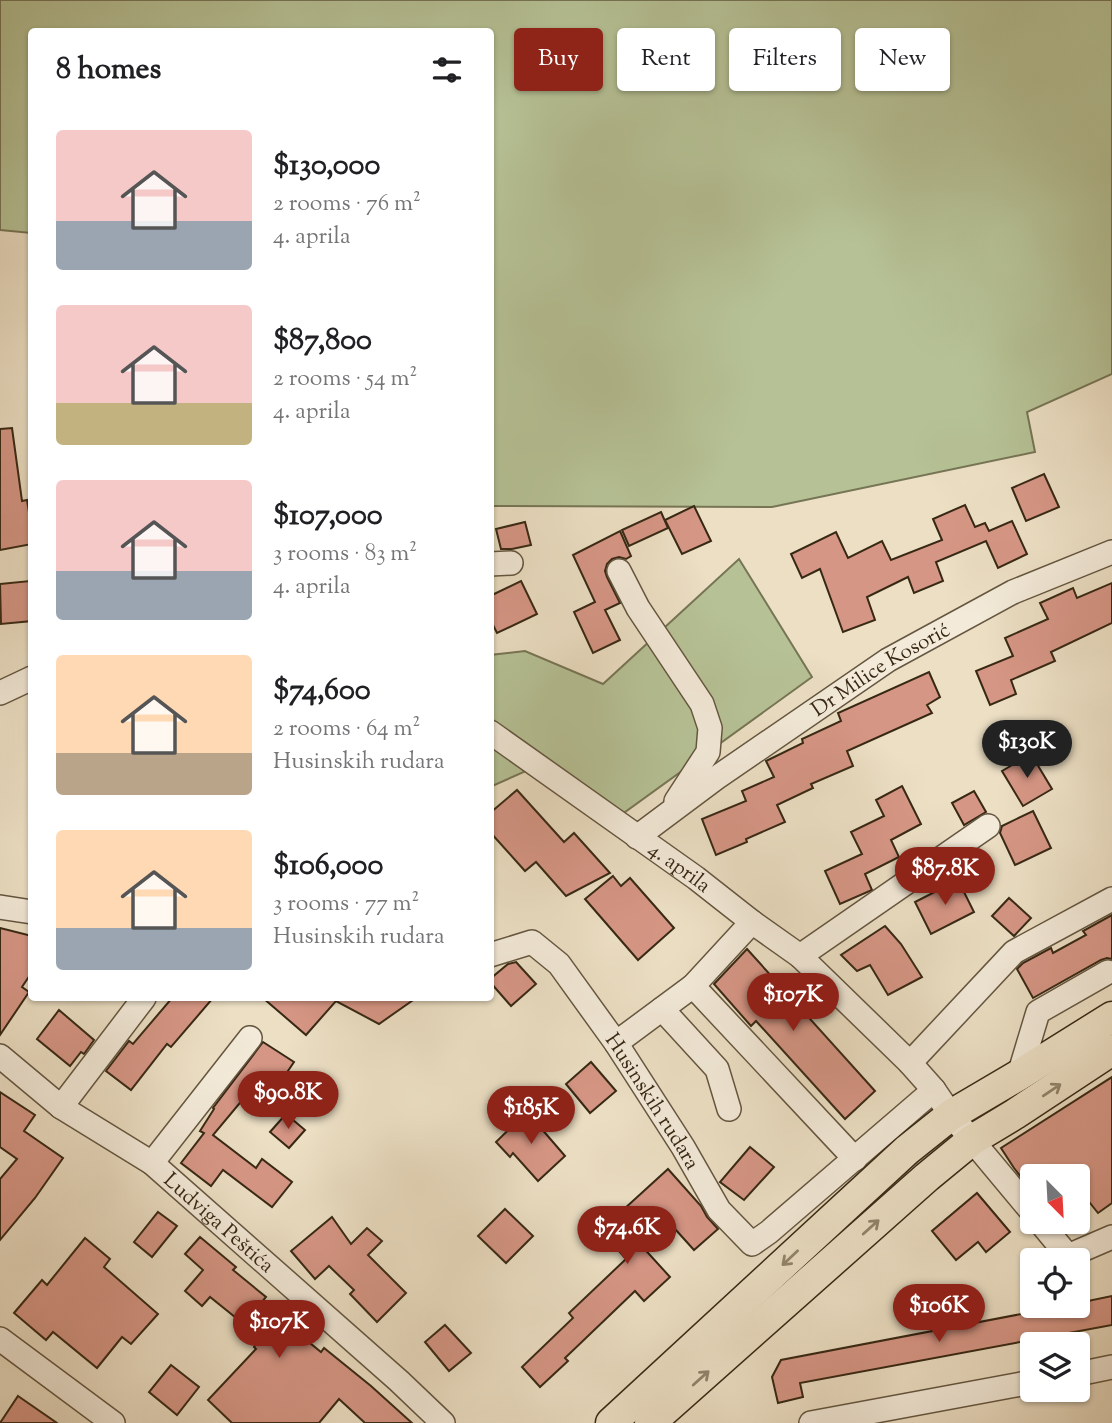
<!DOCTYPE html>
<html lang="en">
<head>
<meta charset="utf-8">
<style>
	body { margin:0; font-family:"Sorts Mill Goudy",serif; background:#f2f2f2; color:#202124; height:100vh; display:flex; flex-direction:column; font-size:26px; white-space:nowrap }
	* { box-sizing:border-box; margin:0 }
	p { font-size:23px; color:#757577 }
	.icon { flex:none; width:38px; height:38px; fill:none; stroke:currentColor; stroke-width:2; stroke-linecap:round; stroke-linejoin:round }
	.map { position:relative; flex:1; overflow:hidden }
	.drawer { position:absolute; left:28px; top:28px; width:466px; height:973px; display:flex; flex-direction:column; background:#fff; border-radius:7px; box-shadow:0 2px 5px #0004 }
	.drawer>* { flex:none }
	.banner { position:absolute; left:514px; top:28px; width:492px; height:63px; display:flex; gap:14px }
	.needle { width:46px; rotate:156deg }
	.fabs { position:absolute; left:1020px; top:1164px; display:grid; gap:14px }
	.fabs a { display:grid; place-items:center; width:70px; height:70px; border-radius:7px; background:#fff; box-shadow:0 2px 5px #0004; font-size:35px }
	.price { position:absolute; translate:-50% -60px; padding:0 16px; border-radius:24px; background:#8f2418; color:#fff; font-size:23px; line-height:46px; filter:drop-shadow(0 2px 4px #0008) }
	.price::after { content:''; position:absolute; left:50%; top:42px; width:21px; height:16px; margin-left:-10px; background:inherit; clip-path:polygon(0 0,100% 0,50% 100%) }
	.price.active { background:#222; color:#fff }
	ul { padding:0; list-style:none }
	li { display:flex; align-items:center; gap:21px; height:175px; padding:0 28px }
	li span { display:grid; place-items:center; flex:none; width:196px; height:140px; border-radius:7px; color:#555 }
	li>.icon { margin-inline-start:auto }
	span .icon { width:84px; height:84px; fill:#fffc; stroke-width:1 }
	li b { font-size:30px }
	h2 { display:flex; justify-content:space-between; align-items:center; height:84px; padding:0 28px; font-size:30px }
	.chip { padding:0 24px; border-radius:7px; background:#fff; box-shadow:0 2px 5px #0004; font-size:24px; line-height:63px }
	.chip.active { background:#8f2418; color:#fff }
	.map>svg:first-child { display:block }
	.green { fill:#b6c296; stroke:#767555; stroke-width:2 }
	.building { fill:#d69685; stroke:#372814; stroke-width:2 }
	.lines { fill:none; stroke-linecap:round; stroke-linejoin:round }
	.minor-casing { stroke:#645640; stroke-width:26 }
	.major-casing { stroke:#372814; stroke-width:33 }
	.minor { stroke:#f3ead9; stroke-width:23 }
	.major { stroke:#ecdfc4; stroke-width:30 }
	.oneway { stroke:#92846c }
	.labels { text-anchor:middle; stroke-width:7; stroke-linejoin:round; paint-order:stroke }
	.street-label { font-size:21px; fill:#372814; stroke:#f3ead9 }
</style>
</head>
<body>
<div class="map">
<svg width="1112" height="1423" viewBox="0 0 1112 1423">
	<rect width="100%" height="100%" fill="#ecdfc4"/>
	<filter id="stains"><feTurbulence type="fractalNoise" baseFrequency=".00286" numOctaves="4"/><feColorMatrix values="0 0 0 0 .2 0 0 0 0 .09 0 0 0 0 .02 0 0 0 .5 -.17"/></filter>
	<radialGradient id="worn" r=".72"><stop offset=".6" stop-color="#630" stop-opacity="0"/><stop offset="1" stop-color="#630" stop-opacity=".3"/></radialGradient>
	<g class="green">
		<polygon points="0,0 1112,0 1112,374 1027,412 1035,452 772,507 490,506 490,32 32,32 31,233 0,230"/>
		<polygon points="739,559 812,677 614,820 528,770 490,787 490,655 525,651 603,684"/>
	</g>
	<g class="building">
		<polygon points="12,428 22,501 27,500 32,530 32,544 0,550 0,429"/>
		<polygon points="1044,474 1059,507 1026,521 1012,488"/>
		<polygon points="965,505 975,527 985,523 989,531 1012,521 1027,554 998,568 986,541 936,562 943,581 914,593 908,577 867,597 875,620 843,632 820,569 802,578 791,554 836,532 848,558 882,541 891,560 942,540 933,519"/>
		<polygon points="694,506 711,541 682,554 665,520"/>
		<polygon points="661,512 668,528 629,546 622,530"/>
		<polygon points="525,522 531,545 512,549 501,549 496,529"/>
		<polygon points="620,531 631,556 626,559 619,557 612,559 607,564 605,571 607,577 620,603 605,610 620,640 593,653 574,612 595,602 573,555"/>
		<polygon points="30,581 32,621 1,624 0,584"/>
		<polygon points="521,581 537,614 497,633 490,619 490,596"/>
		<polygon points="1112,583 1112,623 1051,652 1055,661 1011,680 1016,694 990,705 976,671 1013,656 1005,638 1048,619 1040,603 1073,588 1077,598"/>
		<polygon points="929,672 940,697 927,705 932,713 847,751 853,766 811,784 813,788 777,805 785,822 746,839 747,842 716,855 702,819 746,801 742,791 774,777 766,761 803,743 802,739 841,721 838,713"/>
		<polygon points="1031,754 1052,789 1023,806 1002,771"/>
		<polygon points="902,786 921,824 891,840 899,857 865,874 872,890 840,904 825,871 862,854 851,832 884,816 876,800"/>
		<polygon points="517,790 564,842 574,833 610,873 566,896 536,862 525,871 490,832 490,813"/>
		<polygon points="974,791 986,812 964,825 952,803"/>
		<polygon points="1033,811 1051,848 1015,865 1000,833 1002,826"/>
		<polygon points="613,876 621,886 630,878 674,928 638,960 585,899"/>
		<polygon points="958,880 974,912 931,934 915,902"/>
		<polygon points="1009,898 1031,918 1014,936 992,916"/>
		<polygon points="1112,915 1112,959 1107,958 1101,960 1033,998 1017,969 1023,963 1051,948 1053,953 1086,935 1083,931"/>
		<polygon points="885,926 901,944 922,977 888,995 870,965 857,971 841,955"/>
		<polygon points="0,928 32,936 32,972 22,987 29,992 0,1035"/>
		<polygon points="747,949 875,1091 845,1119 756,1021 751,1026 714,984"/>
		<polygon points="516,962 536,984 511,1006 490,982 490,979 508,964"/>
		<polygon points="172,998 213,998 171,1047 167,1044 131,1090 106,1071 129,1041 133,1044"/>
		<polygon points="263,998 416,998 379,1024 336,1001 306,1035"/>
		<polygon points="59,1010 94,1040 84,1054 81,1052 70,1066 37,1039"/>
		<polygon points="263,1042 294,1062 275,1090 259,1080 213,1135 256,1168 262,1159 292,1182 272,1207 223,1170 211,1186 181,1163 204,1133 200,1131 214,1109 213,1108"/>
		<polygon points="591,1062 616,1091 590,1113 566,1084"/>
		<polygon points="1112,1077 1112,1203 1098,1213 1090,1203 1078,1211 1078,1176 1032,1176 1032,1191 1014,1168 1001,1148"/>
		<polygon points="0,1092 35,1115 24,1131 63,1158 35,1198 0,1240 0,1179 17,1159 0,1147"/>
		<polygon points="528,1111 542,1126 540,1127 565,1156 538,1181 513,1153 510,1157 496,1142"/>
		<polygon points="286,1114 305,1130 289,1148 270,1132"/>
		<polygon points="750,1147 774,1167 744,1200 720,1182"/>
		<polygon points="668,1169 701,1206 707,1217 718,1229 694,1250 666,1219 639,1243 670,1277 644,1301 635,1291 565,1358 568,1361 540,1387 522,1367 573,1318 569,1313 626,1259 601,1230"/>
		<polygon points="977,1193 1010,1232 986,1252 978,1242 956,1260 932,1231"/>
		<polygon points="505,1209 533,1236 506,1263 478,1236"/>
		<polygon points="158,1212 177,1226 152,1257 134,1242"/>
		<polygon points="332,1217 351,1244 367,1228 382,1241 368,1255 406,1293 377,1322 350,1294 354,1290 329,1266 315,1279 291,1251"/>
		<polygon points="200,1237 236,1267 233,1270 266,1297 261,1303 321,1352 324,1348 371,1386 412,1423 365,1423 339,1399 319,1423 232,1423 208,1400 256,1349 254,1347 261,1338 210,1297 202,1306 185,1291 203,1270 185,1254"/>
		<polygon points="85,1238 110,1259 104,1267 158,1314 131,1344 122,1337 97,1368 53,1332 46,1340 14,1313 42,1280 47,1285"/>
		<polygon points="1112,1296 1112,1325 800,1383 803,1397 778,1403 772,1377 781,1360 1063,1306 1078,1306 1078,1303"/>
		<polygon points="445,1325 471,1353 449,1371 425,1342"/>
		<polygon points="171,1365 199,1387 177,1415 149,1392"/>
		<polygon points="18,1396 57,1423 0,1423"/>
	</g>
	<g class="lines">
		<g class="minor-casing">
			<g id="minor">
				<polyline points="490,564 511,563"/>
				<polyline points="619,571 638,608 702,704 710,728 708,752 676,801"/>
				<polyline points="0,693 32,678"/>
				<path id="s1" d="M490,732L696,878L752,922L800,956L910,1063L934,1090L951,1115L1032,1212"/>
				<path id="s2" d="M637,837L716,778L888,660L1013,592L1112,552"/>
				<polyline points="0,907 32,912"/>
				<path id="s3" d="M490,955L532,942L559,964L616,1043L683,1147L719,1210L752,1244L769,1232L934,1090"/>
				<polyline points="800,956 988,826"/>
				<polyline points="693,986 855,1159"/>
				<polyline points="662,1009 717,1069 729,1109"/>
				<polyline points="616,1043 693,986 752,922"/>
				<path id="s4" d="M0,1056L61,1107L152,1163L399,1381L443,1423"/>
				<polyline points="910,1063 1014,952 1112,899"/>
				<polyline points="1019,1075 1038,1012 1108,972"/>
				<polyline points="61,1107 144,998"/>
				<polyline points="152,1163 250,1038"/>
				<polyline points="1040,1222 1068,1256 1112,1237"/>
				<polyline points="0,1339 113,1423"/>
				<polyline points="1078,1374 1112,1367"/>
				<polyline points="811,1423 1032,1382"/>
			</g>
		</g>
		<g class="major-casing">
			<g id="major">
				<polyline points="611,1423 907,1150 951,1115 1019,1075 1112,1017"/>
				<polyline points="650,1423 927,1177 972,1140 1015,1114 1112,1050"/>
			</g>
		</g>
		<use href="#minor" class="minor"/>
		<use href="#major" class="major"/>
	</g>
	<defs><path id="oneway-shaft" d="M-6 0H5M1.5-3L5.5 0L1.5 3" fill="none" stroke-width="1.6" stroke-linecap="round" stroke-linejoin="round" transform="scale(1.75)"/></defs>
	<g class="oneway">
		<use href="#oneway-shaft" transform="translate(1052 1090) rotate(-34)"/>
		<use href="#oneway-shaft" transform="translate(871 1227) rotate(-42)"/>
		<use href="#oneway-shaft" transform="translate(790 1258) rotate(137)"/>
		<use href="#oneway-shaft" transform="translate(701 1378) rotate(-42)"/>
	</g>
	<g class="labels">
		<g class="street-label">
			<text dy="7" stroke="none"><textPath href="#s2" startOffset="296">Dr Milice Kosorić</textPath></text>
			<text dy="7" stroke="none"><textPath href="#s1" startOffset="233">4. aprila</textPath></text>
			<text dy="7" stroke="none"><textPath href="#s3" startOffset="245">Husinskih rudara</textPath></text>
			<text dy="7" stroke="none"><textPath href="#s4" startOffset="276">Ludviga Peštića</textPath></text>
		</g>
	</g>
	<rect width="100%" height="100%" filter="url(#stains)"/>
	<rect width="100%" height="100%" fill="url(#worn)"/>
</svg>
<div class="fabs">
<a><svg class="needle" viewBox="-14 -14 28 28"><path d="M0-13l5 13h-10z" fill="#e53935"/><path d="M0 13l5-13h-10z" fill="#757577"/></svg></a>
<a><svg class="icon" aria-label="locate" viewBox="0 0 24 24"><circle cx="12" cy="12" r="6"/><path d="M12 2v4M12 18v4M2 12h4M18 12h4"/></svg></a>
<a><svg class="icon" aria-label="layers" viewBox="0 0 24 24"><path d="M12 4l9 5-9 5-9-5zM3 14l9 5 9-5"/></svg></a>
</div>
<b class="price active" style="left:1027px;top:780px">$130K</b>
<b class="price" style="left:945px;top:907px">$87.8K</b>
<b class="price" style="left:793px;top:1033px">$107K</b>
<b class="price" style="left:288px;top:1131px">$90.8K</b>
<b class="price" style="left:531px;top:1146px">$185K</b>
<b class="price" style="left:627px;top:1266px">$74.6K</b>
<b class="price" style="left:939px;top:1344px">$106K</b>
<b class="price" style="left:279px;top:1360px">$107K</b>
<div class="banner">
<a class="chip active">Buy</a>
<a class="chip">Rent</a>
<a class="chip">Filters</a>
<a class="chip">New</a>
</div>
<section class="drawer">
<h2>8 homes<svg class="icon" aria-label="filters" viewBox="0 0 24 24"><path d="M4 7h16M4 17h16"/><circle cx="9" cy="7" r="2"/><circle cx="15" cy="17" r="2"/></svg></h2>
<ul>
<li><span style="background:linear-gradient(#f6c9c9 65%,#9aa5b1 0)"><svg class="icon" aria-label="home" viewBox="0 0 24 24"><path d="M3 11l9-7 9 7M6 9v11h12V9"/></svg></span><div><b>$130,000</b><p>2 rooms · 76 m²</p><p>4. aprila</p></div></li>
<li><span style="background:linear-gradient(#f6c9c9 70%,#c2b280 0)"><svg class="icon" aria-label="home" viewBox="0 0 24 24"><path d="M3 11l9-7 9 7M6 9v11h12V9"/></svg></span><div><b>$87,800</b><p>2 rooms · 54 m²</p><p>4. aprila</p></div></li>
<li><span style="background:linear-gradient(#f6c9c9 65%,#9aa5b1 0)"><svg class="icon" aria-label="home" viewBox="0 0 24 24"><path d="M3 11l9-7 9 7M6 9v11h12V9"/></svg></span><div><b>$107,000</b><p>3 rooms · 83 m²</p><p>4. aprila</p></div></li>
<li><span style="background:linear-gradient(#ffd9b3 70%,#b9a48a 0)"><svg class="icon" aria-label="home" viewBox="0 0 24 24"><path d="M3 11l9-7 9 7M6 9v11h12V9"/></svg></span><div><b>$74,600</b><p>2 rooms · 64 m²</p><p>Husinskih rudara</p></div></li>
<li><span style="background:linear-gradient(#ffd9b3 70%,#9aa5b1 0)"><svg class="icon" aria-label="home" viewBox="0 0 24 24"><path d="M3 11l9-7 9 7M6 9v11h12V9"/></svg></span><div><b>$106,000</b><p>3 rooms · 77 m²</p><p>Husinskih rudara</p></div></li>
</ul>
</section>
</div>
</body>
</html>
